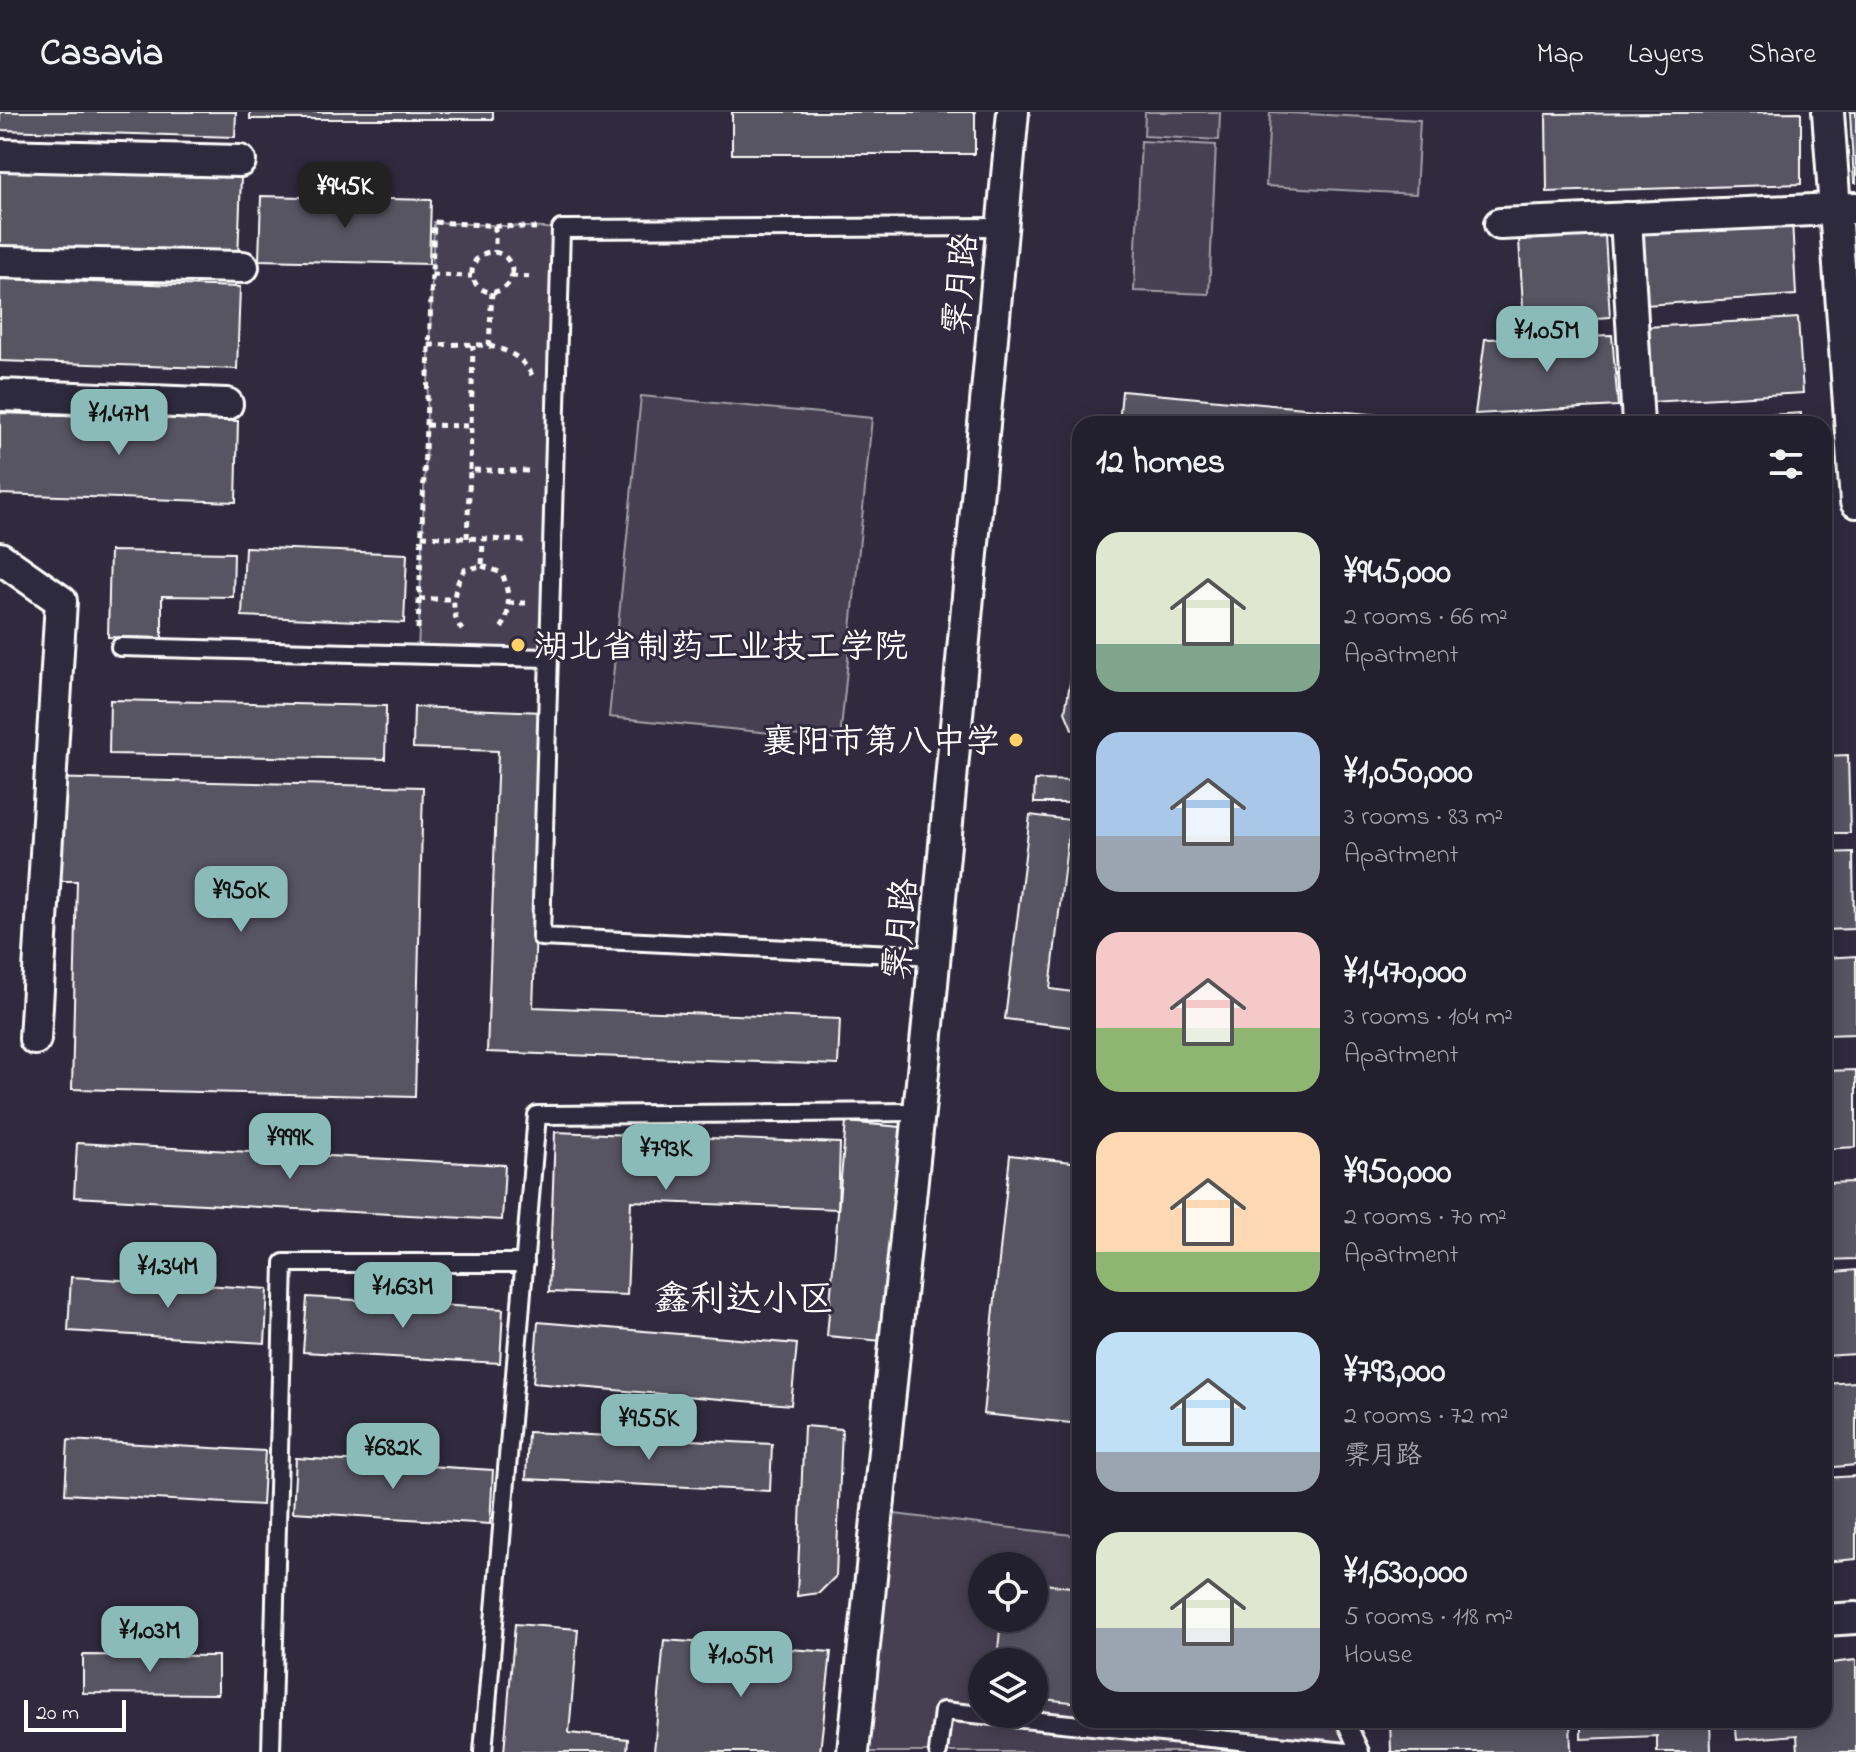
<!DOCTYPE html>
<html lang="en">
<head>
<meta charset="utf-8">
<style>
	body { margin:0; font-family:"Indie Flower","LXGW WenKai TC",sans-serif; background:#2b2836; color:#f1f3f6; height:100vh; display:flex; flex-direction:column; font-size:30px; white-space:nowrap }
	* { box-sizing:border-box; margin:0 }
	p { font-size:26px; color:#a3a3aa }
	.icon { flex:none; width:44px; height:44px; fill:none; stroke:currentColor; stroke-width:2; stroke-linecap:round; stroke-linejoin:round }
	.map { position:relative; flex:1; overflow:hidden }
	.drawer { position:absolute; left:1072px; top:304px; width:760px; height:1312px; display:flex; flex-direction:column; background:#23202e; border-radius:24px; box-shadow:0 4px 20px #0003,0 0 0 2px #403e4a }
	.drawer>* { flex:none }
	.tools { position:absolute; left:968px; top:1440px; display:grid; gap:16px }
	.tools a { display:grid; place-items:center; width:80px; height:80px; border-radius:50%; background:#23202e; box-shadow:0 4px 20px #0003,0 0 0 2px #403e4a; font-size:40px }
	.scale { position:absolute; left:24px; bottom:20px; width:102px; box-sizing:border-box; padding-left:8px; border:4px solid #fff; border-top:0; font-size:22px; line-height:28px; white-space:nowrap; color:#fff; -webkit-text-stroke:6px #2f2a3d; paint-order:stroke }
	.price { position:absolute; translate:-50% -68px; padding:0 18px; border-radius:16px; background:#8bbbb9; color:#111; font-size:26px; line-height:52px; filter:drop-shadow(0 2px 4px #0008) }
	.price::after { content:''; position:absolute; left:50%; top:48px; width:24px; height:18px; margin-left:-12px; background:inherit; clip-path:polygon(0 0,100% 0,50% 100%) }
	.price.selected { background:#222; color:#fff }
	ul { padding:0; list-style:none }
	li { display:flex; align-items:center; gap:24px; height:200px; padding:0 24px }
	li span { display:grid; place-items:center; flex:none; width:224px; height:160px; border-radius:24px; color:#555 }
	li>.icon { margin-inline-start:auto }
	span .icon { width:96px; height:96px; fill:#fffc; stroke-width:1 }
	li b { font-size:34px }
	h2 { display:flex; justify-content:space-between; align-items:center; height:96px; padding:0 24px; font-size:34px }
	header { display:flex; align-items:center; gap:48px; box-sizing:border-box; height:112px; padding:0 40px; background:#23202e; border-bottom:2px solid #403e4a }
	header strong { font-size:38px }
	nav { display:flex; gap:44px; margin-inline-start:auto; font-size:28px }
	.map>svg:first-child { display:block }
	.green { fill:#464152; stroke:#a2a0a8; stroke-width:2; fill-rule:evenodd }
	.building { fill:#595564; stroke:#fff; stroke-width:2 }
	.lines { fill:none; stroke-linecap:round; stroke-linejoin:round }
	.lane-casing { stroke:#fff; stroke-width:22 }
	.street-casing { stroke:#fff; stroke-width:36 }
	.path { stroke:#fff; stroke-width:5; stroke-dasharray:6 6; stroke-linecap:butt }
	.lane { stroke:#2f2a3d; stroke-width:16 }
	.street { stroke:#2f2a3d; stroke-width:30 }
	.poi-dot { fill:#ffd166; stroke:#2f2a3d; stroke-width:3 }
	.labels { text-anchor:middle; stroke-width:6; stroke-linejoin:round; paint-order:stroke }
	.street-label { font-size:34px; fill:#fff; stroke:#2f2a3d }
	.poi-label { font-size:34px; fill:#fff; stroke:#2f2a3d; text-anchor:start }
	.neighbourhood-label { font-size:36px; fill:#fff; stroke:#2f2a3d }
</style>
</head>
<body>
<header>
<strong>Casavia</strong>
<nav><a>Map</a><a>Layers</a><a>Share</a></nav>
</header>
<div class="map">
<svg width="1856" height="1640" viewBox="0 0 1856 1640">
	<rect width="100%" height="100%" fill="#2f2a3d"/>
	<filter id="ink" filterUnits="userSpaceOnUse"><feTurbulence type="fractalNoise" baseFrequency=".0125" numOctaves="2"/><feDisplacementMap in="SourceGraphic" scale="16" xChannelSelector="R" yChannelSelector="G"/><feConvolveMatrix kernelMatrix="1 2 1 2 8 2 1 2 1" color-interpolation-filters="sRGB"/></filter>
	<g filter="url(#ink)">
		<g class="green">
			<polygon points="1145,0 1220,0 1219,28 1144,24"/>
			<polygon points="1270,0 1420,8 1416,82 1266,74"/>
			<polygon points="1141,29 1216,33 1209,182 1134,179"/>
			<polygon points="434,110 561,117 548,546 418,542"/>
			<polygon points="641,284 872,306 840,628 609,605"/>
			<path d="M877,1400L1080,1424V1608H1345L1360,1640H853ZM982,1454H1034V1506H982ZM982,1550H1034V1602H982Z"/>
		</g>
		<g class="building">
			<polygon points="0,0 236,0 235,25 0,18"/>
			<rect x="250" y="0" width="243" height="7"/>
			<rect x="732" y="0" width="243" height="42"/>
			<polygon points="1801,0 1801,72 1547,80 1546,2"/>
			<polygon points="1850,0 1856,0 1856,71 1854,71"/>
			<polygon points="0,57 241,65 238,147 0,139"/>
			<polygon points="261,84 431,88 429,152 259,148"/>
			<polygon points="1856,102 1856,177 1851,178 1847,103"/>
			<polygon points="1792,108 1796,183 1645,193 1641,117"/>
			<polygon points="1605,123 1610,205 1524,211 1519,128"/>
			<polygon points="0,167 240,175 237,257 0,249"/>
			<polygon points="1798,206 1803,281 1651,290 1647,215"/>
			<polygon points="1612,223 1618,294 1475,302 1485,227"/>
			<polygon points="1122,279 1423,307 1423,312 1119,312"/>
			<polygon points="0,301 238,309 236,390 0,382"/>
			<polygon points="1801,301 1801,312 1649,312 1649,310"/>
			<polygon points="245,435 407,442 404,511 242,504"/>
			<polygon points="110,439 234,441 233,485 162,484 162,526 108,525"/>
			<polygon points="1080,514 1080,621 1072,617 1065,600"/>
			<polygon points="110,588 386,594 385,647 109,642"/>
			<polygon points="414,595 544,600 533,895 840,907 838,953 487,940 498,639 413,636"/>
			<polygon points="1848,643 1850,721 1824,721 1824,644"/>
			<polygon points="43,666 423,675 415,985 72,977 77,769 41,769"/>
			<polygon points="1035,668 1080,669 1080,691 1034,691"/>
			<polygon points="1030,703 1070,708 1050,877 1080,881 1080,916 1005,907"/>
			<polygon points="1853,740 1854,817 1824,818 1824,741"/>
			<polygon points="1856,844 1856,922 1824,923 1824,846"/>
			<polygon points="1856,958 1856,1035 1824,1037 1824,959"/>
			<polygon points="846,1010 901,1015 882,1229 827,1224"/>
			<polygon points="555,1020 840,1031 838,1097 631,1089 627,1183 549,1180"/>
			<polygon points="77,1031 505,1053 502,1108 74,1085"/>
			<polygon points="1010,1043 1080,1051 1080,1312 983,1302"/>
			<polygon points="1856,1070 1856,1147 1824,1148 1824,1071"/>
			<polygon points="1856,1158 1856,1242 1824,1244 1824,1161"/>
			<polygon points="71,1165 268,1177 265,1231 68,1219"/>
			<polygon points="307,1185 503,1197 500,1251 303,1240"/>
			<polygon points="538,1210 797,1232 791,1293 533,1271"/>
			<polygon points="1856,1270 1856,1353 1824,1356 1824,1272"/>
			<polygon points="804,1314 842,1317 836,1464 819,1481 797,1484"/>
			<polygon points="528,1320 772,1332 770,1379 526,1367"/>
			<polygon points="68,1328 265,1339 262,1393 65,1382"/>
			<polygon points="296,1346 493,1358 490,1412 293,1400"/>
			<polygon points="1856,1364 1856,1447 1824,1450 1824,1366"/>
			<polygon points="1034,1471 1080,1476 1080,1591 1034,1586 1034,1550 997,1550 1001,1506 1034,1506"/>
			<polygon points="515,1512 578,1517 569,1621 628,1627 627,1640 504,1640"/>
			<polygon points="664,1528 831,1540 820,1640 654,1640"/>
			<polygon points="83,1543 218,1544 218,1582 83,1581"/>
			<polygon points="1856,1548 1856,1640 1798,1640 1797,1623 1737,1628 1735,1608 1824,1608 1824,1552"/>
			<polygon points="1390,1608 1570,1608 1571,1640 1391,1640"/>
			<polygon points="1581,1608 1710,1608 1711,1640 1657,1640 1657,1624 1581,1627"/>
		</g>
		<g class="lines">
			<g class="lane-casing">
				<g id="lane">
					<polyline points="120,535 548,546"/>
					<polyline points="935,844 541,825 561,117 1003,115"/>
					<polyline points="1345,1608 1360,1640"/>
					<polyline points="271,1640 284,1151 525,1151"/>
					<polyline points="483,1640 537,1003 919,1000"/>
					<polyline points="938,1640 943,1599 1347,1640"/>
				</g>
			</g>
			<g class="street-casing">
				<g id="street">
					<polyline points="1828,0 1856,390"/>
					<polyline points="0,43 240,49"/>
					<polyline points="1626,106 1638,312"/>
					<polyline points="1500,112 1856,96"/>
					<polyline points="0,150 243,155"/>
					<polyline points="0,283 227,292"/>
					<polyline points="0,446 61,489 35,927"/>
					<polyline points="1824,1508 1856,1506"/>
					<polyline points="853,1640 931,883 1013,0"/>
				</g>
			</g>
			<g class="path">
				<polyline points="495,114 495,140"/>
				<circle cx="492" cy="160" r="20"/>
				<polyline points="432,163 472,164"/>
				<polyline points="511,164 534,165"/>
				<path d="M429,233C466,233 511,225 532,263"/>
				<polyline points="489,234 492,180"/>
				<polyline points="426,313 471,314"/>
				<polyline points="470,358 473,234"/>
				<polyline points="422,424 529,429"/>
				<polyline points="467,426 470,358 530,359"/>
				<path d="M482,454L502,461C509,477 513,507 498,519"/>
				<polyline points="419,487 454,487"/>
				<polyline points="508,491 527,491"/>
				<polyline points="418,517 434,110 536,116"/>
				<path d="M462,518C449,500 453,476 464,458L482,454L483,427"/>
			</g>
			<use href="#lane" class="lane"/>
			<use href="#street" class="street"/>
		</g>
	</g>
	<g class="poi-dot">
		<circle cx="518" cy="533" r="8"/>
		<circle cx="1016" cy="628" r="8"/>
	</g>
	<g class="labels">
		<g class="street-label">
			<text transform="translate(959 172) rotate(-85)" y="12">霁月路</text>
			<text transform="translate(899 817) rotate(-85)" y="12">霁月路</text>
		</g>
		<g class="poi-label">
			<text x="534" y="545">湖北省制药工业技工学院</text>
			<text x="1000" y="640" text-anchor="end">襄阳市第八中学</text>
		</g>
		<g class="neighbourhood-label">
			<text x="744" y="1198">鑫利达小区</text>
		</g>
	</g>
</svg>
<div class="tools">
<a><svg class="icon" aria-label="locate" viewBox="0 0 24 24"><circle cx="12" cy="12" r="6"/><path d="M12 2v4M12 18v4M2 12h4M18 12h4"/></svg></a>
<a><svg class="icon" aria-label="layers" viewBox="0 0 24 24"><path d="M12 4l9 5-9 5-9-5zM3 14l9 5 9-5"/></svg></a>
</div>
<div class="scale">20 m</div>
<b class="price selected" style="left:345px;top:118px">¥945K</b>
<b class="price" style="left:1547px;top:262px">¥1.05M</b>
<b class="price" style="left:119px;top:345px">¥1.47M</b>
<b class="price" style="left:241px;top:822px">¥950K</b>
<b class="price" style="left:290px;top:1069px">¥999K</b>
<b class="price" style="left:666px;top:1080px">¥793K</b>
<b class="price" style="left:168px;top:1198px">¥1.34M</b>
<b class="price" style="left:403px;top:1218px">¥1.63M</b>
<b class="price" style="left:649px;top:1350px">¥955K</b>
<b class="price" style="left:393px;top:1379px">¥682K</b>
<b class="price" style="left:150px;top:1562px">¥1.03M</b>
<b class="price" style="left:741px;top:1587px">¥1.05M</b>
<section class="drawer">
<h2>12 homes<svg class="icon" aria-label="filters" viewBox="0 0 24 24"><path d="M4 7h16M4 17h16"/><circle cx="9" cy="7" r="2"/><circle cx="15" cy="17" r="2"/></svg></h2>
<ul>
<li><span style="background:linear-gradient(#dfe7d0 70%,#7fa58c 0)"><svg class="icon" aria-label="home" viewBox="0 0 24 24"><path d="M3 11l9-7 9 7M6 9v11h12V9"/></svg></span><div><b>¥945,000</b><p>2 rooms · 66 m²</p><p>Apartment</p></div></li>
<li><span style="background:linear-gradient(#a9c7e8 65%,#9aa5b1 0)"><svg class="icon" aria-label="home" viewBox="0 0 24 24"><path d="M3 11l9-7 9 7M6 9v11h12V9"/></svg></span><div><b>¥1,050,000</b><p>3 rooms · 83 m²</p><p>Apartment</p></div></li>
<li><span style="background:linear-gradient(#f6c9c9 60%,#8fb573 0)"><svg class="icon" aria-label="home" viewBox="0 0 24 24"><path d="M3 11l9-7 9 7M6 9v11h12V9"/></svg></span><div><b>¥1,470,000</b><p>3 rooms · 104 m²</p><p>Apartment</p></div></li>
<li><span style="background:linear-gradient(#ffd9b3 75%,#8fb573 0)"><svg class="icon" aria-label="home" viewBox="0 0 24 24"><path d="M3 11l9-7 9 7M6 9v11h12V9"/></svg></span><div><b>¥950,000</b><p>2 rooms · 70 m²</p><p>Apartment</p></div></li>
<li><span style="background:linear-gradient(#bfe0f5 75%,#9aa5b1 0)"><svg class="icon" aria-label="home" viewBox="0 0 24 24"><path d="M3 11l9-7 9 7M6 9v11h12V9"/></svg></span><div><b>¥793,000</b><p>2 rooms · 72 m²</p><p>霁月路</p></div></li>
<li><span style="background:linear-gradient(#dfe7d0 60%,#9aa5b1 0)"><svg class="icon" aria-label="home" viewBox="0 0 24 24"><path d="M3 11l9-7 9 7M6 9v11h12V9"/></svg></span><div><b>¥1,630,000</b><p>5 rooms · 118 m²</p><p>House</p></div></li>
</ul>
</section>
</div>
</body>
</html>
